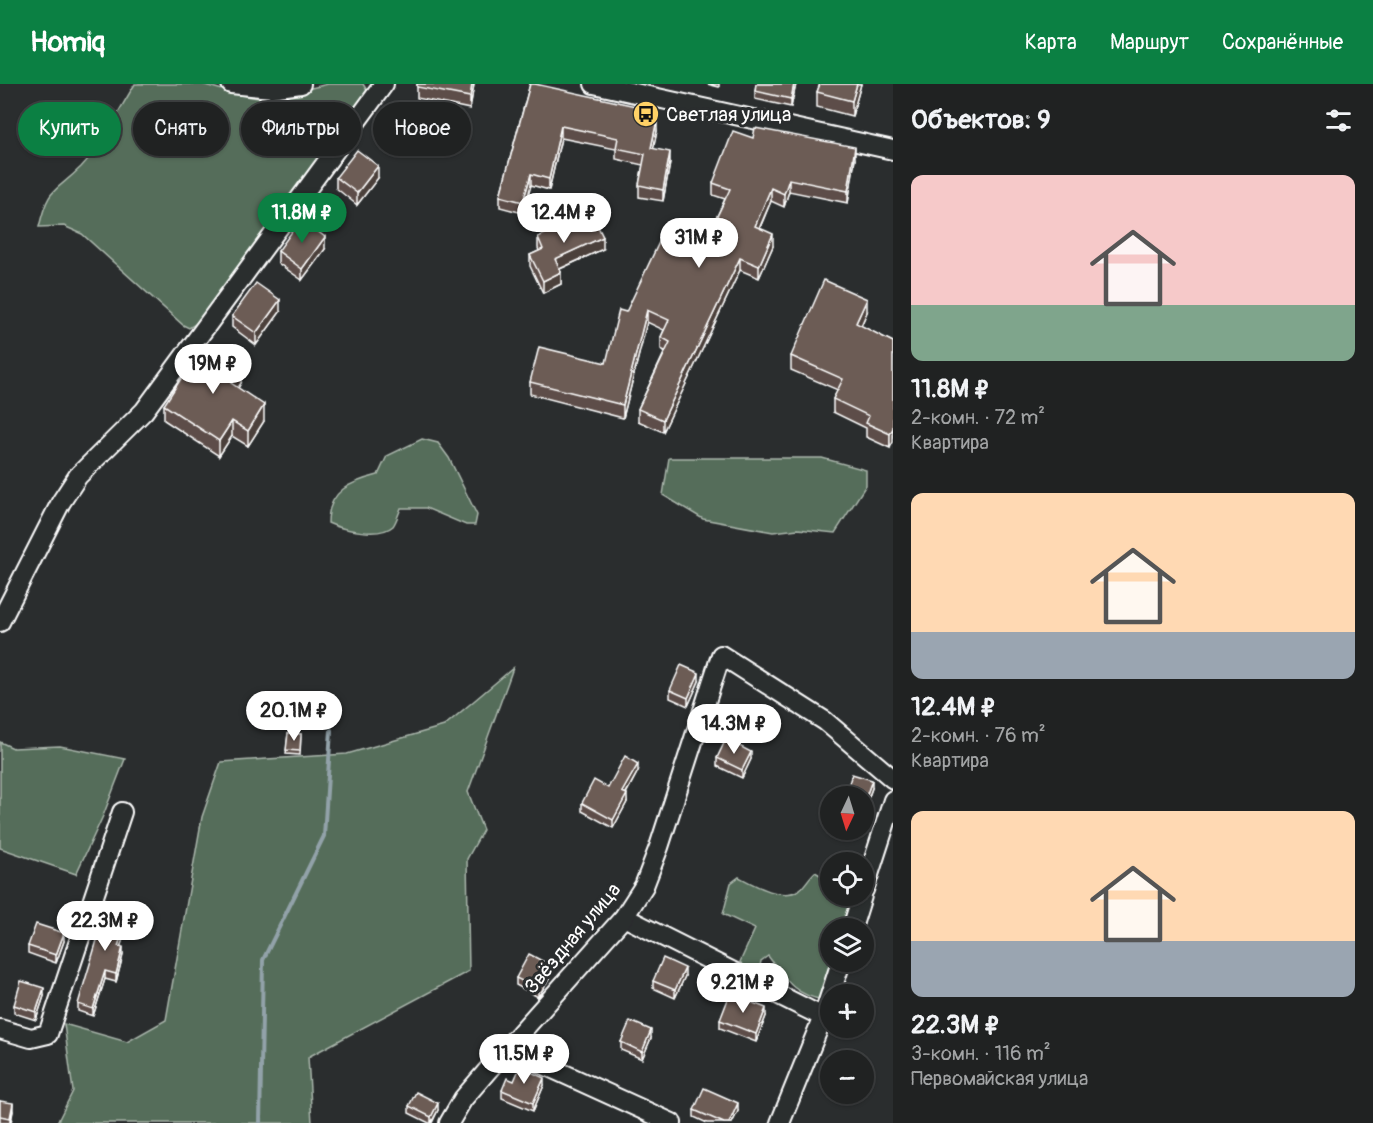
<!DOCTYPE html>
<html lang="ru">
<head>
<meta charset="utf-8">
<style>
	body { margin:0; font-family:Pangolin,sans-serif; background:#282a2a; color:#f1f3f6; height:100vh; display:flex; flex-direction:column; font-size:22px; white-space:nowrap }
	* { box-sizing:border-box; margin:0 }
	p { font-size:20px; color:#a2a4a5 }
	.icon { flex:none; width:33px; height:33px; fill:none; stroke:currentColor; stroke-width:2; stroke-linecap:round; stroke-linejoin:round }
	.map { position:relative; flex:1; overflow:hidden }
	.details { display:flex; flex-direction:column; background:#202222; width:480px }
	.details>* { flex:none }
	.hud { position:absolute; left:18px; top:18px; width:570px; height:54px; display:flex; gap:12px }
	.needle { width:39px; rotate:184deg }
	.buttons { position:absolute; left:820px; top:702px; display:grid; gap:12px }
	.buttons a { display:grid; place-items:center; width:54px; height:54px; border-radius:50%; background:#202222; box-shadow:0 2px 4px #0004,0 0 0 2px #3d3f40; font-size:30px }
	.price { position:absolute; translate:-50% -51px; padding:0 14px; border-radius:21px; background:#fff; color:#222; font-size:20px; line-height:39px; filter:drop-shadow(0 2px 3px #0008) }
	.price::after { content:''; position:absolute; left:50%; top:36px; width:18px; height:14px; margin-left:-9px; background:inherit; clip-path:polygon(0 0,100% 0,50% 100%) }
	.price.selected { background:#0b8043; color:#fff }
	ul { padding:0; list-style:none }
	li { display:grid; align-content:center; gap:12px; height:318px; padding:0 18px }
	li span { display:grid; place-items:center; height:186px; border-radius:12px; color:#555 }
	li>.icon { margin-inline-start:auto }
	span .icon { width:108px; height:108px; fill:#fffc; stroke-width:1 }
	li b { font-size:26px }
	h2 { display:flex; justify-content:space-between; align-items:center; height:72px; padding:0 18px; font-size:26px }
	.pill { padding:0 21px; border-radius:27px; background:#202222; box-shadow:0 2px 4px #0004,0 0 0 2px #3d3f40; font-size:21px; line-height:54px }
	.pill.selected { background:#0b8043; color:#fff }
	header { display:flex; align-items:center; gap:36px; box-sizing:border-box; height:84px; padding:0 30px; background:#0b8043; color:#fff }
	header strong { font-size:28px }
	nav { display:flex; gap:33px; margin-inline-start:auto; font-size:21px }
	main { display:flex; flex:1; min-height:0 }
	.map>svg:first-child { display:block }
	.green { fill:#556d5a; stroke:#aab6ac; stroke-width:1.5 }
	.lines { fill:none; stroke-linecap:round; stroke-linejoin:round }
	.stream { stroke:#92a2a9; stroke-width:4 }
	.minor-casing { stroke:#fff; stroke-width:22 }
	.minor { stroke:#2a2d2e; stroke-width:18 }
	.wall { fill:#5d4e48; stroke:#fff; stroke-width:1.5 }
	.shaded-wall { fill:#4c403b; stroke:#fff; stroke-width:1.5 }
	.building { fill:#6c5b54; stroke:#fff; stroke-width:1.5 }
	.labels { text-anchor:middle; stroke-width:6; stroke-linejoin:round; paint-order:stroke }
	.poi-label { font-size:20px; fill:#fff; stroke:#2a2d2e; text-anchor:start }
	.street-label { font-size:20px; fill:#fff; stroke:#2a2d2e }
</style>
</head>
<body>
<header>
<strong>Homiq</strong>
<nav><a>Карта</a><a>Маршрут</a><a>Сохранённые</a></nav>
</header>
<main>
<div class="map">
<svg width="893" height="1039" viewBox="0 0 893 1039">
	<rect width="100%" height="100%" fill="#2a2d2e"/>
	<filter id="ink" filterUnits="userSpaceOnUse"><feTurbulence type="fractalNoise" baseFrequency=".0167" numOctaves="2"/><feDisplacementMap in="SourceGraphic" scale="12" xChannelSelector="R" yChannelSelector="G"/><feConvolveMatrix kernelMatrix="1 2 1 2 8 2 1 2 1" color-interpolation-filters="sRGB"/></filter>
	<g filter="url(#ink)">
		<g class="green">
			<path d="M135,0H202L239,11L265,15L328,0H363L368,8L197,239L189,244L183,241L82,150L64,142L39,143C49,101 54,110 81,83C101,62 119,26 135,0Z"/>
			<path d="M422,355L438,359L449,374L477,431L475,441H466L426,424H401C399,429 396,438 393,442C380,454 343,446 328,439C328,406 351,398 378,391L387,372Z"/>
			<polygon points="669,374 822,374 866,386 866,401 835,449 798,445 773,448 703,435 663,411"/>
			<polygon points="513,584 468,708 483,746 467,775 469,887 308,973 312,1039 57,1039 73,1007 64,940 127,958 166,936 202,733 221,678 347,670 444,642"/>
			<polygon points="0,658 13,664 60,662 125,675 103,732 76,790 0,764"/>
			<path d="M815,788C826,794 831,798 831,812H855L846,844H831V878H836L823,916C792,910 786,895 768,872L761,877L759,887L751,888L740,878L755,845L723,830L731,799L739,793C754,801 782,817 799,806C805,802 809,793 815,788Z"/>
		</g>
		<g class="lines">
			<polyline class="stream" points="260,1039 263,876 324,752 331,646"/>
			<g class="minor-casing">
				<g id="minor">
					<polyline points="231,0 271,4 301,0"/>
					<polyline points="594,0 893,66"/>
					<polyline points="0,538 61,418 78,392 144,327 384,0"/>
					<polyline points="864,806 893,716"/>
					<polyline points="624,833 823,933"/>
					<polyline points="852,844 862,812"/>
					<polyline points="0,945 31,954 48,950 122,728"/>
					<polyline points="507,964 672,1039"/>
					<polyline points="449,1039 463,1015 507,964 624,833 644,802 659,763 721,571 825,637 893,695"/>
					<polyline points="780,1039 823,933 841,878"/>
				</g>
			</g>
			<use href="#minor" class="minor"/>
		</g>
		<g class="wall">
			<polygon points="417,0 474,0 470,25 417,14"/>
			<polygon points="530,0 654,35 657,47 653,65 670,79 663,117 639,113 639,101 643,81 616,75 616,65 561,54 549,106 531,101 523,129 500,123 500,112"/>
			<polygon points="707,0 719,0 719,3"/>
			<polygon points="756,0 796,0 791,23 755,15 755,7"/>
			<polygon points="820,0 861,0 852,32 817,23 817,8"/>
			<polygon points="753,54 855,75 848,119 789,107 784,123 771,117 760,144 773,162 759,194 740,186 663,348 638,337 638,325 665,267 661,265 661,253 664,246 647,238 623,334 530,310 530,298 606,279 626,228 700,168 725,115 713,111 713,99"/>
			<polygon points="336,93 378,94 357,121 336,104"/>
			<polygon points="538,153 603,165 560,185 561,200 543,209 530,182 530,171 539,167 538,164"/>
			<polygon points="325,165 302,196 278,179 278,167"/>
			<polygon points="280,228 256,261 232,243 232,232"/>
			<polygon points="867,228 861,242 893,258 890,364 866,353 866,344 833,328 833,315 838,306 791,286 791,272"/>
			<polygon points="241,299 238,304 264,337 248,362 232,352 219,372 164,336 164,321"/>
			<polygon points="699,597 688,622 670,614 670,606"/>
			<polygon points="288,649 301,650 300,671 286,670"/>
			<polygon points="717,674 751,675 742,694 717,682"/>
			<polygon points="638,687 626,710 627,718 613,744 582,727 582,719"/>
			<polygon points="872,704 865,723 864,723 864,712 846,712 846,709"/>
			<polygon points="131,831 120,863 123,871 116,898 105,895 93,932 78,927 78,920"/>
			<polygon points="64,857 56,879 28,869 28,862"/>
			<polygon points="552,890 538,913 516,901 516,894"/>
			<polygon points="685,892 675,914 653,904 653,897"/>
			<polygon points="44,912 36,936 14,929 14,921"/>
			<polygon points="766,932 756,958 720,944 720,936"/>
			<polygon points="651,954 642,975 621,966 621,958"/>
			<polygon points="514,997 544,1001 533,1027 502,1014 502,1006"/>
			<polygon points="0,1017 13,1027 11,1039 0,1039"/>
			<polygon points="409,1022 438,1026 432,1039 429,1039 409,1029"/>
			<polygon points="694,1026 738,1027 732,1039 707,1039 694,1033"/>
		</g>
		<g class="shaded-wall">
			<polygon points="472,0 474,0 470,25 470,13"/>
			<polygon points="794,0 796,0 791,23 791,15"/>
			<polygon points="857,0 861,0 852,32 852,17"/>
			<polygon points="657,36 657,47 651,76 651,64"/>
			<polygon points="561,42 561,54 549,106 549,95"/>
			<polygon points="855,63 855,75 848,119 848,107"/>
			<polygon points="670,68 670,79 663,117 663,106"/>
			<polygon points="378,82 378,94 357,121 357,109"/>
			<polygon points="531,90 531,101 523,129 523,118"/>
			<polygon points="789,95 789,107 784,123 784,110"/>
			<polygon points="771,104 771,117 755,154 755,142"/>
			<polygon points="773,150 773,162 759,194 759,182"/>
			<polygon points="325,153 325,165 302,196 302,185"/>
			<polygon points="603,153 603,165 555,187 555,175"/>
			<polygon points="740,174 740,186 663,348 663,336"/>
			<polygon points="561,188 561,200 543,209 543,197"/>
			<polygon points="867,215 867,228 856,253 856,239"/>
			<polygon points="280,216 280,228 256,261 256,249"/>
			<polygon points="647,226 647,238 623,334 623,321"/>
			<polygon points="241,283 241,299 231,315 231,299"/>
			<polygon points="264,321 264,337 248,362 248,347"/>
			<polygon points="232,337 232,352 219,372 219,357"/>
			<polygon points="893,344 893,358 890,364 890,350"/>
			<polygon points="699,589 699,597 688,622 688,614"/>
			<polygon points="751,668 751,675 742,694 742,686"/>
			<polygon points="638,680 638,687 622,716 622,708"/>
			<polygon points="872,696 872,704 865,723 865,715"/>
			<polygon points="627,710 627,718 613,744 613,736"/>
			<polygon points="131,823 131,831 118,870 118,862"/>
			<polygon points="64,849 64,857 56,879 56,871"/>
			<polygon points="123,863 123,871 116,898 116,890"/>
			<polygon points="552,882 552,890 538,913 538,905"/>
			<polygon points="685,884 685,892 675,914 675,906"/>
			<polygon points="105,887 105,895 93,932 93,925"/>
			<polygon points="44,904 44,912 36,936 36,928"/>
			<polygon points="766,924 766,932 756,958 756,950"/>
			<polygon points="651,946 651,954 642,975 642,968"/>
			<polygon points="544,994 544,1001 533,1027 533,1019"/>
			<polygon points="13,1019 13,1027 10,1039 10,1034"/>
			<polygon points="438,1019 438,1026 431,1039 431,1033"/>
			<polygon points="738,1019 738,1027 732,1039 729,1039"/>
		</g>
		<g class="building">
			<polygon points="417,0 472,0 470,13 417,3"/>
			<polygon points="530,0 535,0 654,26 652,34 657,36 651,64 670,68 663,106 639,101 645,70 616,64 618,54 561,42 549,95 531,90 523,118 500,112"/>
			<polygon points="756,0 794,0 791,15 755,7"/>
			<polygon points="820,0 857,0 852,17 817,8"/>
			<polygon points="755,44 855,63 848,107 789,95 784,110 771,104 755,142 773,150 759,182 740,174 663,336 638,325 670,258 661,253 669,236 647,226 623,321 530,298 539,263 606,279 619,226 626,228 663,150 700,168 730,105 713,99 733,47 753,54"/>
			<polygon points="357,66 378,82 357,109 336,93"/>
			<polygon points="591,128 603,153 555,175 561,188 543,197 530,171 543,165 538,153"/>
			<polygon points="301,135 325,153 302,185 278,167"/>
			<polygon points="824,196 867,215 856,239 893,258 893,344 890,350 866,339 869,332 833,315 843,295 791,272"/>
			<polygon points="256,199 280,216 256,249 232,232"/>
			<polygon points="204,259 241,283 231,299 264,321 248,347 232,337 219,357 164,321"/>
			<polygon points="681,581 699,589 688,614 670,606"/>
			<polygon points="288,649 301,650 300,667 286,666"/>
			<polygon points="726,655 751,668 742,686 717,674"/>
			<polygon points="625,672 638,680 622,708 627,710 613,736 582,719 594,696 608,704"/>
			<polygon points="852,690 872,696 865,715 864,715 864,712 857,712 846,709"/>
			<polygon points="109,816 131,823 118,862 123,863 116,890 105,887 93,925 78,920"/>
			<polygon points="36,840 64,849 56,871 28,862"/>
			<polygon points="529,870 552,882 538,905 516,894"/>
			<polygon points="663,874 685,884 675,906 653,897"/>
			<polygon points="21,897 44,904 36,928 14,921"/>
			<polygon points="730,910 766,924 756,950 720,936"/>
			<polygon points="630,937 651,946 642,968 621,958"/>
			<polygon points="520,983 544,994 533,1019 502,1006 507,994 514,997"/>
			<polygon points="704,1004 738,1019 729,1039 724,1039 694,1026"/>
			<polygon points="416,1008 438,1019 431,1033 409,1022"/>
			<polygon points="0,1017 13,1019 10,1034 0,1032"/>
		</g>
	</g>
	<defs>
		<g id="bus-disc" transform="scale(1.35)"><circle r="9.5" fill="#ffd166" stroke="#2a2d2e"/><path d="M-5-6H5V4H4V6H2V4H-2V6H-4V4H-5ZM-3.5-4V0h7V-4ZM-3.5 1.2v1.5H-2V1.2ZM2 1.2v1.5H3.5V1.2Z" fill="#111"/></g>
	</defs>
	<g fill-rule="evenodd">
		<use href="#bus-disc" x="646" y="30"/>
	</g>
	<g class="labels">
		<g class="poi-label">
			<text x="666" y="37">Светлая улица</text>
		</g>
		<g class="street-label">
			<text transform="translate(572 854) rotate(-50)" y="7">Звёздная улица</text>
		</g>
	</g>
</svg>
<div class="buttons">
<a><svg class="needle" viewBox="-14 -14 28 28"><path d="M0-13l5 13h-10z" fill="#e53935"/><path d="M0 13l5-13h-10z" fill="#a2a4a5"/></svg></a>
<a><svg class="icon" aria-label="locate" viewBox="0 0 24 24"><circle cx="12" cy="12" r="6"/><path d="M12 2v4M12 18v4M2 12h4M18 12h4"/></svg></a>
<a><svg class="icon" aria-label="layers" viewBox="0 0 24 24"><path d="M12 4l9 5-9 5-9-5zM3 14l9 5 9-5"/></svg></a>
<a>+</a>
<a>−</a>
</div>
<b class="price selected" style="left:302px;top:160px">11.8M ₽</b>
<b class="price" style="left:564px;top:160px">12.4M ₽</b>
<b class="price" style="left:699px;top:185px">31M ₽</b>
<b class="price" style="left:213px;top:311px">19M ₽</b>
<b class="price" style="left:294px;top:658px">20.1M ₽</b>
<b class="price" style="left:734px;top:671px">14.3M ₽</b>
<b class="price" style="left:105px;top:868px">22.3M ₽</b>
<b class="price" style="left:743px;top:930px">9.21M ₽</b>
<b class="price" style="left:524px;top:1001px">11.5M ₽</b>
<div class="hud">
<a class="pill selected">Купить</a>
<a class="pill">Снять</a>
<a class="pill">Фильтры</a>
<a class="pill">Новое</a>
</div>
</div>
<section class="details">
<h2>Объектов: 9<svg class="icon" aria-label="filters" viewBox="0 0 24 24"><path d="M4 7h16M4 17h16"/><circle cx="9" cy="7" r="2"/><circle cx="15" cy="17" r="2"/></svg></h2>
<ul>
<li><span style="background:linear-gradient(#f6c9c9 70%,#7fa58c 0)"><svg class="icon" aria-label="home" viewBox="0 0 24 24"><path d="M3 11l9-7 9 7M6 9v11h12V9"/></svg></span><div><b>11.8M ₽</b><p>2-комн. · 72 m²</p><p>Квартира</p></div></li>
<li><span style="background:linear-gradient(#ffd9b3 75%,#9aa5b1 0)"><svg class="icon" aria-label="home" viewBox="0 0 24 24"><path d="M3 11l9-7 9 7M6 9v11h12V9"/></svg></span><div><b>12.4M ₽</b><p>2-комн. · 76 m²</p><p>Квартира</p></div></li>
<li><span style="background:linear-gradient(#ffd9b3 70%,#9aa5b1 0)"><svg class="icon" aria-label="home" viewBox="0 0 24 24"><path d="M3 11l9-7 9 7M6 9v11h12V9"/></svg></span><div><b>22.3M ₽</b><p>3-комн. · 116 m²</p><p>Первомайская улица</p></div></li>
</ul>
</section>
</main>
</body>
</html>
